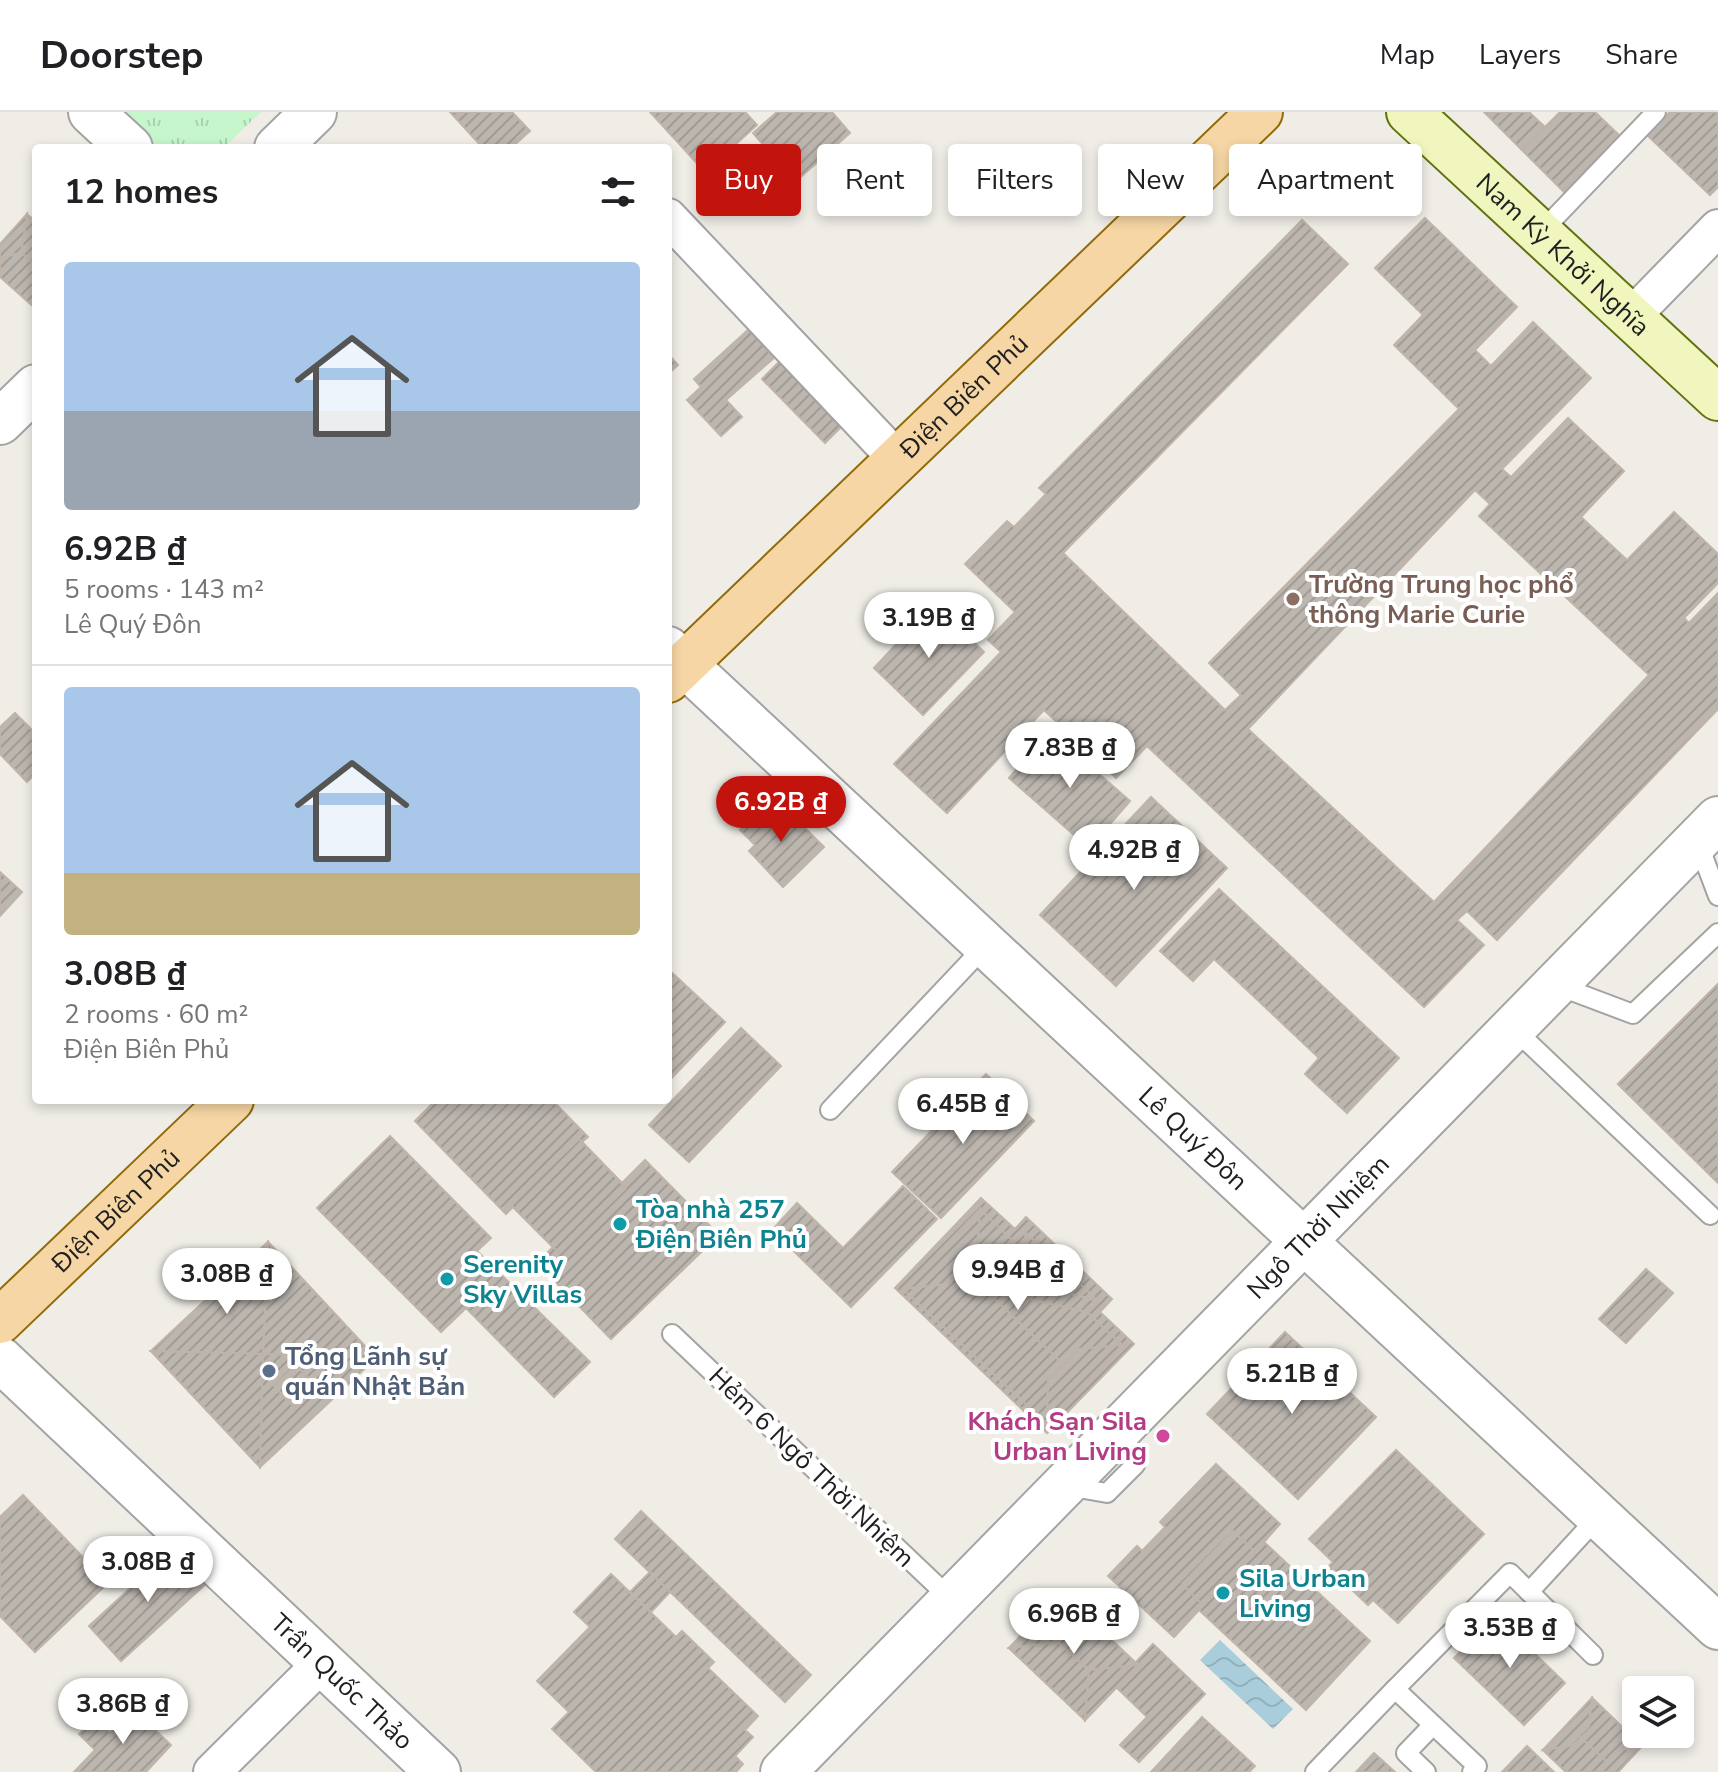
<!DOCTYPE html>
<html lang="en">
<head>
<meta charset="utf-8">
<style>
	body { margin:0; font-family:"Nunito Sans",sans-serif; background:#f2f2f2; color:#202124; height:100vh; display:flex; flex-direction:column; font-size:30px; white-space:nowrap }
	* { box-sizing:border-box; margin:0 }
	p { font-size:26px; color:#757577 }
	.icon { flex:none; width:44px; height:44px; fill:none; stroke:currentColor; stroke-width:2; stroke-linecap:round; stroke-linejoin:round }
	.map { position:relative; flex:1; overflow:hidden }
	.panel { position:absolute; left:32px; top:32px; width:640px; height:960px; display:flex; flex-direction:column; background:#fff; border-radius:8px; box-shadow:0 4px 12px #0003 }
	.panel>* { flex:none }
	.hud { position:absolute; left:696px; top:32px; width:760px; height:72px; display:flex; gap:16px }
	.controls { position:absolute; left:1622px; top:1564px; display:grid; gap:16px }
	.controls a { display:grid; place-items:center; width:72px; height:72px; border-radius:8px; background:#fff; box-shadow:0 4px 12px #0003; font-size:40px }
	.price { position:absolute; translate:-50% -68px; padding:0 18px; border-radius:28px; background:#fff; color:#222; font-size:26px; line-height:52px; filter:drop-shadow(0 2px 4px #0008) }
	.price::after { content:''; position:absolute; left:50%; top:48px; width:24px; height:18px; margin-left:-12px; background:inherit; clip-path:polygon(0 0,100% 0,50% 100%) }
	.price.selected { background:#c2130c; color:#fff }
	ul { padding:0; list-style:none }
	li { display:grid; align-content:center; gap:16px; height:424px; padding:0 32px }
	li+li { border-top:2px solid #e0e0e0 }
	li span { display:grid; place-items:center; height:248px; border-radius:8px; color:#555 }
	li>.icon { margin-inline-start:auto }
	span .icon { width:144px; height:144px; fill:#fffc; stroke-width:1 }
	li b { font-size:34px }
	h2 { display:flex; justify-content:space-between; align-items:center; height:96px; padding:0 32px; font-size:34px }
	.chip { padding:0 28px; border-radius:8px; background:#fff; box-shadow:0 4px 12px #0003; font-size:28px; line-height:72px }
	.chip.selected { background:#c2130c; color:#fff }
	header { display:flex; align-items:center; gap:48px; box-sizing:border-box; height:112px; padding:0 40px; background:#fff; border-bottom:2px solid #e0e0e0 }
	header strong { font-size:38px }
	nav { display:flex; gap:44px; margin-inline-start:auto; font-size:28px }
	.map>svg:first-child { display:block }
	.park { fill:url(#park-tufts) }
	.water { fill:url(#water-waves) }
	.building { fill:url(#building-hatch); stroke:#c0b4a9; stroke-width:2; fill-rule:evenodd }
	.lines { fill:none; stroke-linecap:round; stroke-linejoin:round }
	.service-casing { stroke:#a3a3a3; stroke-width:22 }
	.minor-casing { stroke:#a3a3a3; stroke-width:40 }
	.tertiary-casing { stroke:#a3a3a3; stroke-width:48 }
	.secondary-casing { stroke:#62710c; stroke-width:48 }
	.primary-casing { stroke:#916a09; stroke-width:48 }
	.service { stroke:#fff; stroke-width:18 }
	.minor { stroke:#fff; stroke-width:36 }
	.tertiary { stroke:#fff; stroke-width:44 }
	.secondary { stroke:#f1f6be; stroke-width:44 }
	.primary { stroke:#f6d6a4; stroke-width:44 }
	.education-dot { fill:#8d6e63; stroke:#fff; stroke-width:3 }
	.culture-dot { fill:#0f9aa8; stroke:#fff; stroke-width:3 }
	.service-dot { fill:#5c6f8a; stroke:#fff; stroke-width:3 }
	.hotel-dot { fill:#d1479c; stroke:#fff; stroke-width:3 }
	.labels { text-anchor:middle; stroke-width:8; stroke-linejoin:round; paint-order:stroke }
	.street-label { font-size:26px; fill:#1f1f1f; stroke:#fff }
	.education-label { font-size:26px; font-weight:bold; fill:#785e54; stroke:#fff; text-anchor:start }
	.culture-label { font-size:26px; font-weight:bold; fill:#0d838f; stroke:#fff; text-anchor:start }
	.service-label { font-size:26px; font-weight:bold; fill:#4e5e75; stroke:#fff; text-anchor:start }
	.hotel-label { font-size:26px; font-weight:bold; fill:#b23c85; stroke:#fff; text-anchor:end }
</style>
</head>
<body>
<header>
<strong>Doorstep</strong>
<nav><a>Map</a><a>Layers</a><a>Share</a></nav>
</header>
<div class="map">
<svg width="1718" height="1660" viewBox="0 0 1718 1660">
	<defs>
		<pattern id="park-tufts" width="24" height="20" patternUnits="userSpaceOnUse" patternTransform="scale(2)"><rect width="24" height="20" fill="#c6f6cc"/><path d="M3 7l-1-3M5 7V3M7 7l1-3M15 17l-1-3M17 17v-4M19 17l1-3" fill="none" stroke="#aad2af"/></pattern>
		<pattern id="water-waves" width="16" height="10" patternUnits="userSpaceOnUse" patternTransform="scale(2)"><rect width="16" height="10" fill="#a9cdda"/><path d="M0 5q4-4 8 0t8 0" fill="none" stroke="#91b0bb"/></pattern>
		<pattern id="building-hatch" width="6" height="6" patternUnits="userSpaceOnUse" patternTransform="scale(2)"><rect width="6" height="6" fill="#bcb6af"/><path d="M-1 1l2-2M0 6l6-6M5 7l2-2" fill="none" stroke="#a19c96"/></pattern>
	</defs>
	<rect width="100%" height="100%" fill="#efede6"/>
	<polygon class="park" points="117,0 261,0 223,36 155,36"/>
	<polygon class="water" points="1220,1528 1293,1597 1273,1617 1200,1548"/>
	<g class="building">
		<polygon points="450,0 512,0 530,19 511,36 483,36"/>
		<polygon points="650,0 745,0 757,13 705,60"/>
		<polygon points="777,0 832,0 850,21 795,70 753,21"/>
		<polygon points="1484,0 1529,0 1545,15 1522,38"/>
		<polygon points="1560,0 1595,0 1620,24 1564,80 1522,38"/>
		<polygon points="1670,0 1718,0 1718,75 1710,83 1647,23"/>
		<polygon points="27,102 36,110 36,154 21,141"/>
		<polygon points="27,102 21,141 0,146 0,132"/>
		<path d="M1425,106L1517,195L1475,238L1491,254L1533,210L1591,266L1502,357L1511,365L1568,306L1624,359L1581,405L1627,448L1674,400L1718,442V471L1684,506L1689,511L1718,481V597L1497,828L1467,799L1457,808L1484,833L1424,895L1147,634L1116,666L1044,598L947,701L894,652L1001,540L988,528L1015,500L965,452L1007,409L1014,415L1046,382L1039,376L1302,108L1348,152L1063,441L1225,598L1241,583L1209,551L1459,297L1394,233L1423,203L1375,156ZM1475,378L1490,392L1479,404L1649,563L1434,790L1248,617Z"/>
		<polygon points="21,141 36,154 36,197 0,165 0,146"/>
		<polygon points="749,217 774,246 726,288 742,305 721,324 687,288 701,275 694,267"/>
		<polygon points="668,242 678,253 668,262"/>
		<polygon points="784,245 847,309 825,331 762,267"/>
		<polygon points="934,492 984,540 923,603 874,556"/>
		<polygon points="15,601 36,622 36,661 27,670 0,642 0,615"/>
		<polygon points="1050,619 1130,689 1089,736 1009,666"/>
		<polygon points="1151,685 1227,756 1116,874 1040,803"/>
		<polygon points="765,694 779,709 789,700 824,735 783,775 749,739 755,733 740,718"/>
		<polygon points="0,760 22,780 0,804"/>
		<polygon points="1219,777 1399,946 1347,1001 1305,962 1319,946 1214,847 1193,869 1160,839"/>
		<polygon points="668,857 725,910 668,970"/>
		<polygon points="1718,872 1718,1071 1618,972"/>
		<polygon points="1718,872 1718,1015 1690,1043 1618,972"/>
		<polygon points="741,916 781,954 689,1050 649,1013"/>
		<polygon points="986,962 1034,1009 941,1106 892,1060"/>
		<polygon points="436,988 552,988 588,1025 582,1030 622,1071 645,1048 719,1123 611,1227 537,1151 553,1135 513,1095 506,1102 415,1009"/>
		<polygon points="390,1024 491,1126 477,1139 590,1250 554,1285 466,1196 441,1220 317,1096"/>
		<polygon points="579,1027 626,1076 559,1141 511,1093"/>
		<polygon points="903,1074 937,1107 851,1195 772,1118 797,1091 843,1136"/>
		<polygon points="981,1086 1015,1117 1026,1105 1112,1187 1100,1200 1134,1232 1047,1321 895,1176"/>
		<polygon points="980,1097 977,1141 963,1157 948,1172 903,1177"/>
		<polygon points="980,1097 1014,1130 1029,1187 1087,1200 1122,1233 1079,1237 1064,1253 963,1157 977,1141"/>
		<polygon points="1024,1119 1098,1189 1040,1174"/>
		<polygon points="1024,1119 1040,1174 1029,1187 1014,1130"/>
		<polygon points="268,1130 376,1246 260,1355 151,1239"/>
		<polygon points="268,1130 376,1246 263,1242"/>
		<polygon points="268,1130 263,1242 151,1239"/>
		<polygon points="963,1157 1064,1253 1048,1268 1047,1312 903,1177 948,1172"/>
		<polygon points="1646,1157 1673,1181 1626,1231 1599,1207"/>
		<polygon points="1040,1174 1098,1189 1087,1200 1029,1187"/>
		<polygon points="1285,1220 1376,1305 1298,1387 1207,1302"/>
		<polygon points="1122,1233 1047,1312 1048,1268 1079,1237"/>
		<polygon points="151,1239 263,1242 260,1355"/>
		<polygon points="263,1242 376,1246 260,1355"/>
		<polygon points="296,1253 317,1275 295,1296 274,1274"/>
		<polygon points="1396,1338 1484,1422 1398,1511 1373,1488 1368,1493 1328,1455 1333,1450 1309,1427"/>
		<polygon points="1216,1352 1280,1412 1264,1430 1370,1529 1306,1598 1199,1498 1174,1525 1108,1464 1137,1434 1142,1439 1165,1415 1160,1410"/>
		<polygon points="23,1383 108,1471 35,1540 0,1504 0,1405"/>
		<polygon points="641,1399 811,1563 785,1590 615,1427"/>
		<polygon points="1233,1419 1255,1440 1203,1493 1182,1472"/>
		<polygon points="175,1435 208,1470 121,1549 89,1514"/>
		<polygon points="650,1460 670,1480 651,1500 630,1480"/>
		<polygon points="611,1462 676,1525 682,1519 714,1550 708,1556 758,1604 745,1618 753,1625 735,1644 743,1652 736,1660 596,1660 552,1617 569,1600 537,1569 590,1515 574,1500"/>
		<polygon points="1062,1481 1138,1553 1085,1608 1009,1536"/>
		<polygon points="1062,1481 1058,1530 1009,1536"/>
		<polygon points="1062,1481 1138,1553 1089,1558 1058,1530"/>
		<polygon points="1496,1504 1565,1571 1524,1613 1454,1546"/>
		<polygon points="1058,1530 1089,1558 1085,1608 1009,1536"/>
		<polygon points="1153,1532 1205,1582 1139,1650 1120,1633 1147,1605 1117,1576 1139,1553 1136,1550"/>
		<polygon points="1138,1553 1085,1608 1089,1558"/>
		<polygon points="1592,1586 1642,1634 1618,1660 1566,1660 1543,1638"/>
		<polygon points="1592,1586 1589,1614 1570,1634 1543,1638"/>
		<polygon points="1592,1586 1642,1634 1616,1639 1606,1649 1579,1624 1589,1614"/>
		<polygon points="133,1597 171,1633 146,1660 74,1660 95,1638 79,1622 96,1606 110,1621"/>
		<polygon points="1202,1605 1255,1654 1249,1660 1151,1660"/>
		<polygon points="1579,1624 1606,1649 1596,1660 1566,1660 1543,1638 1570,1634"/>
		<polygon points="1527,1634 1554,1660 1502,1660"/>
		<polygon points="1642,1634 1618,1660 1596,1660 1616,1639"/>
		<polygon points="1374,1641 1395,1660 1356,1660"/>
	</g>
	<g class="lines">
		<g class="service-casing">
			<g id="service">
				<polyline points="1540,121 1656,0"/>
				<polyline points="1698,731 1718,784"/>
				<polyline points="1556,873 1633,902 1718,821"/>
				<polyline points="1513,916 1710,1103"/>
				<polyline points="830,998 986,833"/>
				<polyline points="672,1222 952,1488"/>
				<polyline points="1067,1374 1107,1381 1135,1353 1123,1317"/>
				<polyline points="1529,1480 1599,1404"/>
				<polyline points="1395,1577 1510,1461 1593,1543"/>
				<polyline points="1315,1660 1395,1577 1477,1654 1472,1660"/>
				<polyline points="1426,1660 1406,1641 1433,1613"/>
			</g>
		</g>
		<g class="minor-casing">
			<g id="minor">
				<polyline points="668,105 898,348"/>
				<polyline points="1631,205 1718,116"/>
				<polyline points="212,1660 323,1550"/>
			</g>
		</g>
		<g class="tertiary-casing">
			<g id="tertiary">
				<polyline points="91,0 130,36"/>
				<polyline points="277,36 314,0"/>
				<polyline points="0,310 36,275"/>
				<path id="s1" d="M668,537L1718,1515"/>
				<path id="s2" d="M0,1247L438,1660"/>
				<path id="s3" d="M783,1660L1718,707"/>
			</g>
		</g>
		<g class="secondary-casing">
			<g id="secondary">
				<path id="s4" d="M1409,0L1718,286"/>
			</g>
		</g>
		<g class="primary-casing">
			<g id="primary">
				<path id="s5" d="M668,568L1260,0"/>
				<path id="s6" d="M0,1209L231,988"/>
			</g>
		</g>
		<use href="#service" class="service"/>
		<use href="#minor" class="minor"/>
		<use href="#tertiary" class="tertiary"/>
		<use href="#secondary" class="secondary"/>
		<use href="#primary" class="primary"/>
	</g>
	<circle class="education-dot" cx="1293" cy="487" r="8"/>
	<g class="culture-dot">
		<circle cx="620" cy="1112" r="8"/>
		<circle cx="447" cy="1167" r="8"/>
		<circle cx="1223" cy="1481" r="8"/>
	</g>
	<circle class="service-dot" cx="269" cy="1259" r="8"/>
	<circle class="hotel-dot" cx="1163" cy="1324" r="8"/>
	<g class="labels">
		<g class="street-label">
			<text dy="9" stroke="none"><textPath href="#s4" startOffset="210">Nam Kỳ Khởi Nghĩa</textPath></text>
			<text dy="9" stroke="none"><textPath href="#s5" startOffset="410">Điện Biên Phủ</textPath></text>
			<text dy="9" stroke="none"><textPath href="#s1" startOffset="718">Lê Quý Đôn</textPath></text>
			<text dy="9" stroke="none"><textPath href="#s6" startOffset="160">Điện Biên Phủ</textPath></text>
			<text dy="9" stroke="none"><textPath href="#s3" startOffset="764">Ngô Thời Nhiệm</textPath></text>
			<text transform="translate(812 1355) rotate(44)" y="9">Hẻm 6 Ngô Thời Nhiệm</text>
			<text dy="9" stroke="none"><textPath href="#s2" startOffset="470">Trần Quốc Thảo</textPath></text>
		</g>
		<g class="education-label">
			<text x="1309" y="481">Trường Trung học phổ<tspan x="1309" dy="30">thông Marie Curie</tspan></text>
		</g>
		<g class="culture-label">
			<text x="636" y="1106">Tòa nhà 257<tspan x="636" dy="30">Điện Biên Phủ</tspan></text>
			<text x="463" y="1161">Serenity<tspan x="463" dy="30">Sky Villas</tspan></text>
			<text x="1239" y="1475">Sila Urban<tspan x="1239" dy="30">Living</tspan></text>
		</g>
		<g class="service-label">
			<text x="285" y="1253">Tổng Lãnh sự<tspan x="285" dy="30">quán Nhật Bản</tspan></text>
		</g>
		<g class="hotel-label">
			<text x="1147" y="1318">Khách Sạn Sila<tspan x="1147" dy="30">Urban Living</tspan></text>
		</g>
	</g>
</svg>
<div class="controls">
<a><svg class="icon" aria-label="layers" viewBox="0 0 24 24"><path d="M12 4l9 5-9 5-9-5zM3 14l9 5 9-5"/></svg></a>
</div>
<b class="price" style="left:929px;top:548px">3.19B ₫</b>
<b class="price" style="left:1070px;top:678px">7.83B ₫</b>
<b class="price selected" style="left:781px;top:732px">6.92B ₫</b>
<b class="price" style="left:1134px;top:780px">4.92B ₫</b>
<b class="price" style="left:963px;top:1034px">6.45B ₫</b>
<b class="price" style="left:1018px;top:1200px">9.94B ₫</b>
<b class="price" style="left:227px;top:1204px">3.08B ₫</b>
<b class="price" style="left:1292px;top:1304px">5.21B ₫</b>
<b class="price" style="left:148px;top:1492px">3.08B ₫</b>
<b class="price" style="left:1074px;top:1544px">6.96B ₫</b>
<b class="price" style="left:1510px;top:1558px">3.53B ₫</b>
<b class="price" style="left:123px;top:1634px">3.86B ₫</b>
<div class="hud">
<a class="chip selected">Buy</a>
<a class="chip">Rent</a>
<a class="chip">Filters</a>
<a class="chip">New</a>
<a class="chip">Apartment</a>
</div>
<section class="panel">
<h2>12 homes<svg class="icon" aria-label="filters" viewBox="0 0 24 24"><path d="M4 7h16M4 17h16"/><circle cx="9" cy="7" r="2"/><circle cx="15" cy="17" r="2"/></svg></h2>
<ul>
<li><span style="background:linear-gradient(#a9c7e8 60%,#9aa5b1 0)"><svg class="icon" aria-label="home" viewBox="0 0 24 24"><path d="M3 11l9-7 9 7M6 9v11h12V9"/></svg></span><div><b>6.92B ₫</b><p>5 rooms · 143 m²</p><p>Lê Quý Đôn</p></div></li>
<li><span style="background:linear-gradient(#a9c7e8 75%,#c2b280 0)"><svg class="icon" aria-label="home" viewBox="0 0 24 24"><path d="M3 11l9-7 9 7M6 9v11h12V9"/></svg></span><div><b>3.08B ₫</b><p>2 rooms · 60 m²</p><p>Điện Biên Phủ</p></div></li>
</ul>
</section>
</div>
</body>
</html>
